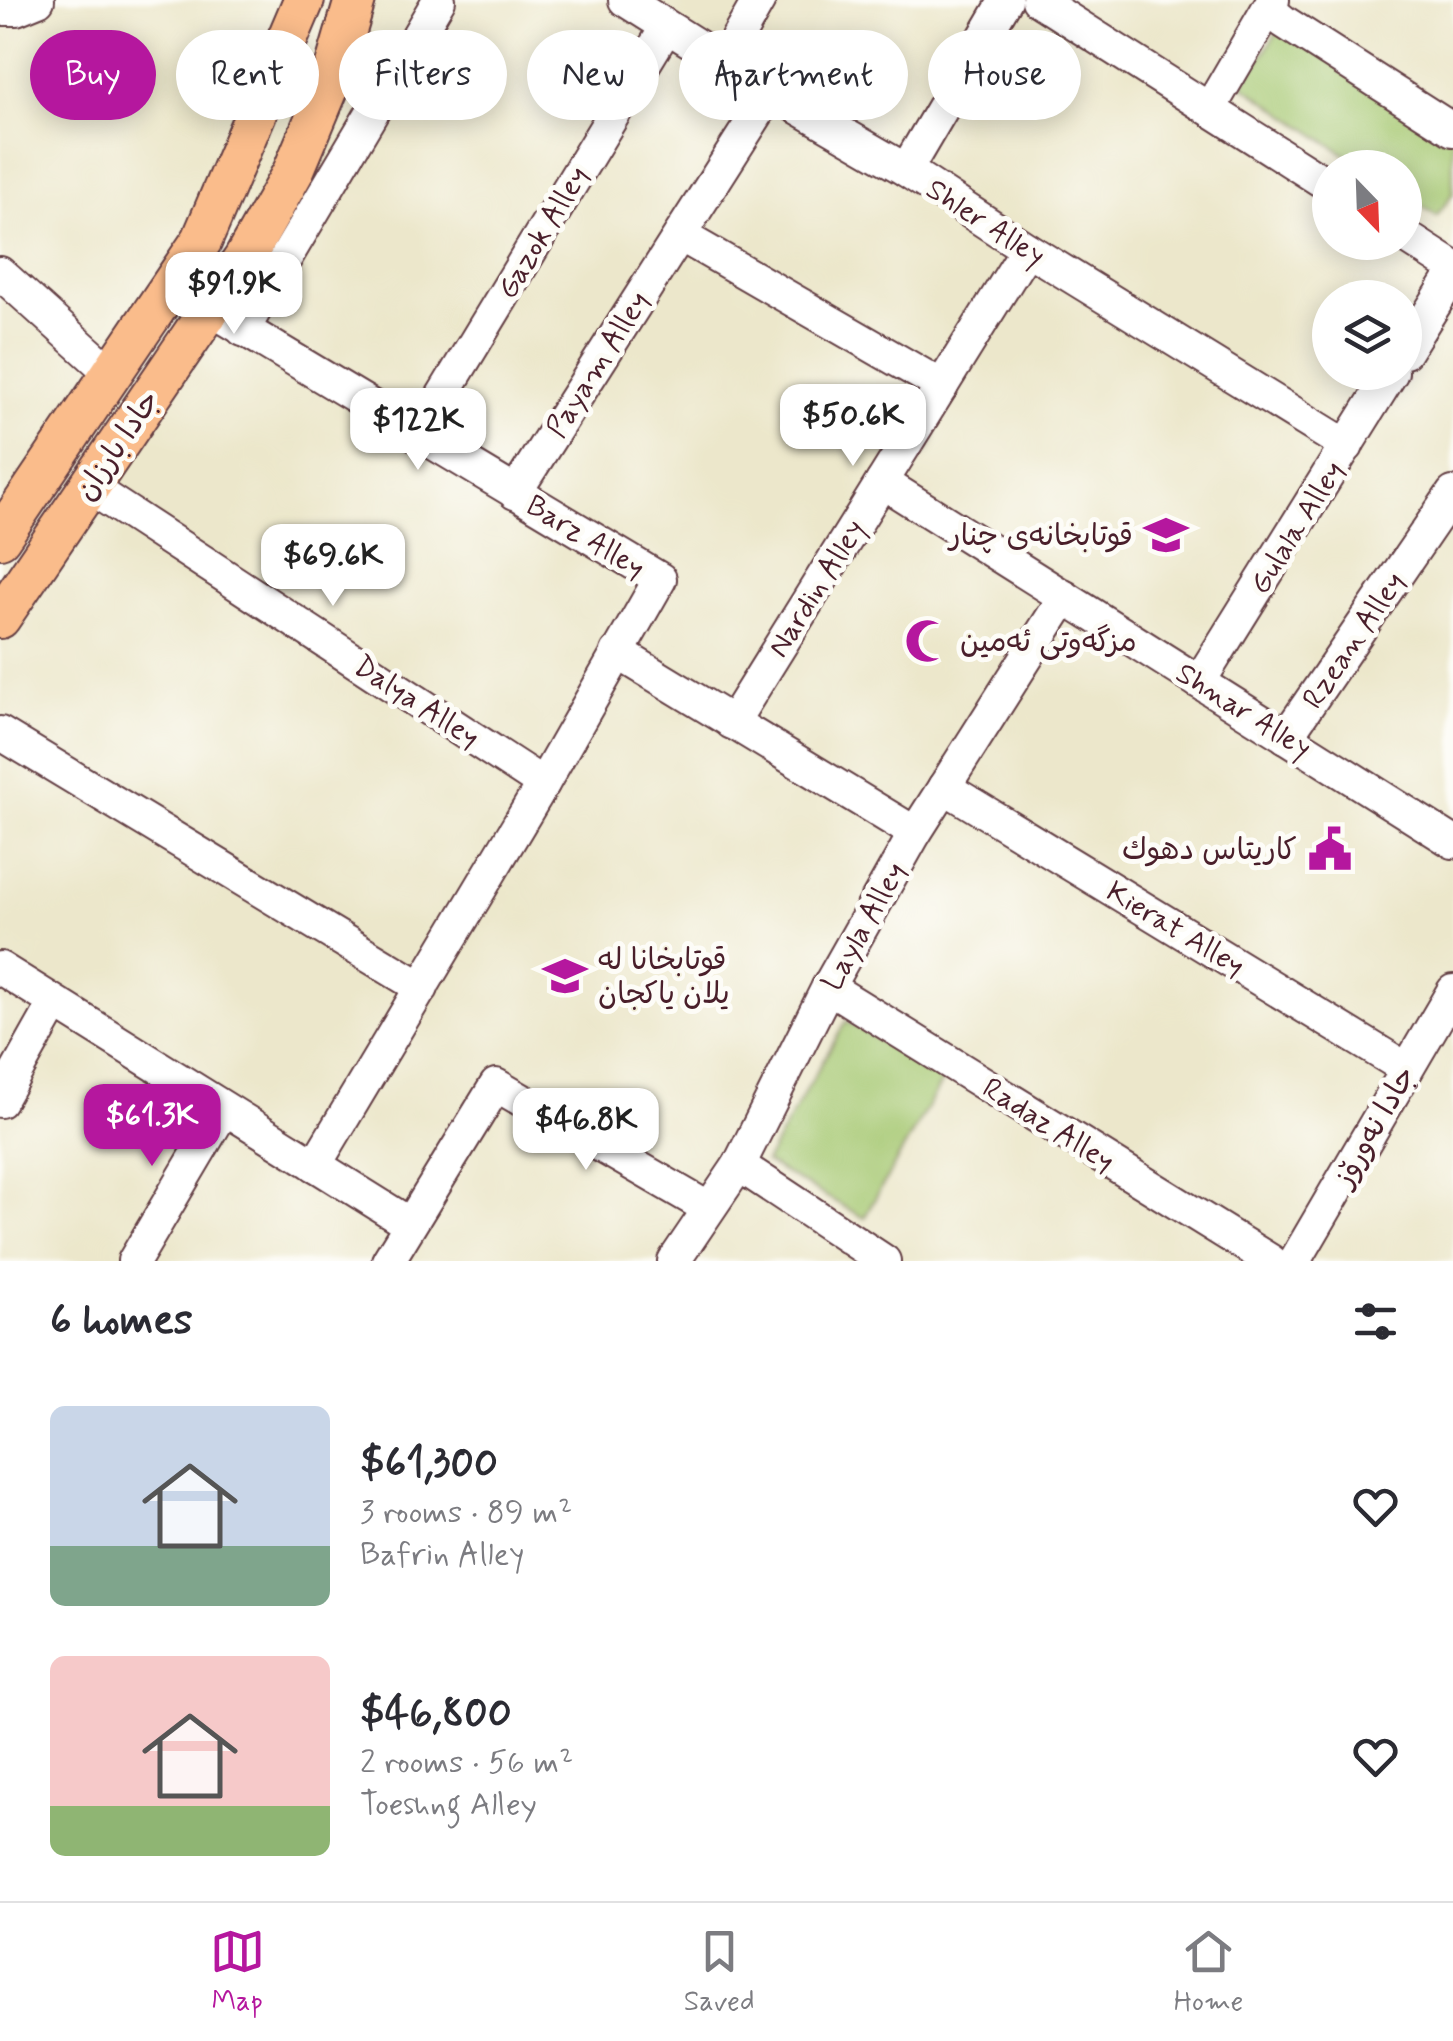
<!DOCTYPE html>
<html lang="en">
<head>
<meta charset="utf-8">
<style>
	body { margin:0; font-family:Mynerve,"Playpen Sans Arabic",sans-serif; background:#f7f7f7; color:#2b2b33; height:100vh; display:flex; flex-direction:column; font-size:38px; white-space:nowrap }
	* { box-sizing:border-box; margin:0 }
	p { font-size:32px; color:#7c7c81 }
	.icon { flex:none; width:55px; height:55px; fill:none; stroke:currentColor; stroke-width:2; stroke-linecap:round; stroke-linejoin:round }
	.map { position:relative; height:1261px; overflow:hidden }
	.side { display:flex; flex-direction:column; background:#fff; flex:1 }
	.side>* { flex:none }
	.banner { position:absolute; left:30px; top:30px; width:1395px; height:90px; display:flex; gap:20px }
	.needle { width:65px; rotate:157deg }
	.controls { position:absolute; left:1312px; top:150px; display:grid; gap:20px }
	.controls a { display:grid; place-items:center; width:110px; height:110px; border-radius:50%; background:#fff; box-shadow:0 5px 25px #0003; font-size:50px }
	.price { position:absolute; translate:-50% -85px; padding:0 22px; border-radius:20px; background:#fff; color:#222; font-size:32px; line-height:65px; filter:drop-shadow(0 2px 5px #0008) }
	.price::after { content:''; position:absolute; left:50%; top:60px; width:30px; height:22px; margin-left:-15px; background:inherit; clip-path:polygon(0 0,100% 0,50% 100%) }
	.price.selected { background:#b5179e; color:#fff }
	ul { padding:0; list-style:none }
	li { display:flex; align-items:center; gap:30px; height:250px; padding:0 50px }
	li span { display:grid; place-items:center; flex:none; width:280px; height:200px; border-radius:15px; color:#555 }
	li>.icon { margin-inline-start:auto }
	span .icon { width:120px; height:120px; fill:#fffc; stroke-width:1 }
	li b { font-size:42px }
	h2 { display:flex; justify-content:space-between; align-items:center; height:120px; padding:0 50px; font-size:42px }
	.tag { padding:0 35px; border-radius:45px; background:#fff; box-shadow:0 5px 25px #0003; font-size:35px; line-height:90px }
	.tag.selected { background:#b5179e; color:#fff }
	.menu { display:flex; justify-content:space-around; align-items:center; height:140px; border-top:2px solid #e1e1e2; background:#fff; font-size:28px; color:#7c7c81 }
	.menu a { display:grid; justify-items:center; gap:5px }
	.menu .selected { color:#b5179e }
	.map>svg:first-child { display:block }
	.green { fill:#a4c770; stroke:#77734e; stroke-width:2.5 }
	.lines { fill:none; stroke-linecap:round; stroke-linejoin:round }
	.minor-casing { stroke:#623d43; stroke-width:36 }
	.major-casing { stroke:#623d43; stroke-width:44 }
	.minor { stroke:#fff; stroke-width:32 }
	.major { stroke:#fabc8b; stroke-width:40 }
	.labels { text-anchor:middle; stroke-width:10; stroke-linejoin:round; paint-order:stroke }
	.street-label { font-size:30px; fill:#4a1f2b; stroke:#fdfcf7 }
	.poi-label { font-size:30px; fill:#4a1f2b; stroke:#fdfcf7; text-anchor:end }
</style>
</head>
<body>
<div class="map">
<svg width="1453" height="1261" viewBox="0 0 1453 1261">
	<rect width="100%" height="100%" fill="#fdfcf7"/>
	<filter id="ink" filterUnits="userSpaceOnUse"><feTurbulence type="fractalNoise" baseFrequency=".01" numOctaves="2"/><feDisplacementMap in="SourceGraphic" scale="20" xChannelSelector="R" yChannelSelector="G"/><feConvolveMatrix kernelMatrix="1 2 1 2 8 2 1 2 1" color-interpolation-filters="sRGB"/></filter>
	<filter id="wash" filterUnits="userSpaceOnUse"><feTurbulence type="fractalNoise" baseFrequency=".0048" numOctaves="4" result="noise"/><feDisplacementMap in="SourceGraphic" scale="40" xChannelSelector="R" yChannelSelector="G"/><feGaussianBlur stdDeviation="2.25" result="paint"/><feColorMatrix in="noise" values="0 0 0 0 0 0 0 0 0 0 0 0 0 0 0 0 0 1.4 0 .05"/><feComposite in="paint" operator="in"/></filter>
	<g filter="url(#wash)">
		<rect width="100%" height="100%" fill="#ece7cb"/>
		<g class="green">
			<polygon points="1284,22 1453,136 1453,193 1437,216 1405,195 1405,168 1364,167 1242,85"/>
			<polygon points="846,1021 944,1078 864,1218 765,1162"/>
		</g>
	</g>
	<g filter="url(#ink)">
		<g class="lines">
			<g class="minor-casing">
				<g id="minor">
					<polyline points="625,0 771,92 906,170 1027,249 1347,446"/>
					<polyline points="1038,0 1330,186"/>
					<polyline points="0,9 16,9 38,0"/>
					<polyline points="1268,9 1284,22 1453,130"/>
					<polyline points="723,63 759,0"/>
					<polyline points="1210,108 1273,0"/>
					<polyline points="906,170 1006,0"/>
					<polyline points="680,235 942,386"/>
					<polyline points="1405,236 1453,267"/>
					<polyline points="0,273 111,373"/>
					<polyline points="210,309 660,579 543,784 315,1165"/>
					<polyline points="243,330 439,0"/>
					<polyline points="1405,352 1453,275"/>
					<polyline points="418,436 666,28"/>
					<polyline points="882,482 1453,842"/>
					<polyline points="89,487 543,784"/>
					<polyline points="515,493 771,92"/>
					<polyline points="617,652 915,833"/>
					<polyline points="1199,682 1392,372"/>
					<polyline points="732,723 1027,249"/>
					<polyline points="0,733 422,988"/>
					<polyline points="1286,737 1453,493"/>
					<polyline points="944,787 1407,1069"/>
					<polyline points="0,968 410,1224"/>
					<polyline points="828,987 1271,1261"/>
					<polyline points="0,1101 54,1005"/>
					<polyline points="739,1165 884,1261"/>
					<polyline points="134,1261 224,1109"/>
					<polyline points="388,1261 496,1085 708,1208"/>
					<polyline points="674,1261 739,1165 828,987 915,833 1065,597"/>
					<polyline points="1295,1261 1453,991"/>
				</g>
			</g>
			<g class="major-casing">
				<g id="major">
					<polyline points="0,538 202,240 304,0"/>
					<polyline points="0,618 244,259 293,172 332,79 355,0"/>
				</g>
			</g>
			<use href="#minor" class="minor"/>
			<use href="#major" class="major"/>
		</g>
	</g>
	<defs>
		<g id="school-bare" transform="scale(3.45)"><path d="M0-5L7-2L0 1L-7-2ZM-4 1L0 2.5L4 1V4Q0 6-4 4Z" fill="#b5179e" stroke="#fdfcf7" stroke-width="2.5" paint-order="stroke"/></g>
		<g id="mosque-bare" transform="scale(3.45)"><path d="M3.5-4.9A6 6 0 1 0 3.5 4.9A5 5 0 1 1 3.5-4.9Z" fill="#b5179e" stroke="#fdfcf7" stroke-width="2.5" paint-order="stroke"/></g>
		<g id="civic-bare" transform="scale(3.45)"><path d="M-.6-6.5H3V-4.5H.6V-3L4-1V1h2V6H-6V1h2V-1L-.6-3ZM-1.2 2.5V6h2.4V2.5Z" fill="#b5179e" stroke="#fdfcf7" stroke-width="2.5" paint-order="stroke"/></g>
	</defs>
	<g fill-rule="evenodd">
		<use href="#school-bare" x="1166" y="535"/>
		<use href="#mosque-bare" x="927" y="641"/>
		<use href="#civic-bare" x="1330" y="849"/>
		<use href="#school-bare" x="565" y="976"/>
	</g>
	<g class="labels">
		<g class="street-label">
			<text transform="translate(986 222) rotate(33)" y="10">Shler Alley</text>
			<text transform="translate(542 232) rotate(-59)" y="10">Gazok Alley</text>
			<text transform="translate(597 364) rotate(-58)" y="10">Payam Alley</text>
			<text transform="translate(117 445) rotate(-56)" y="10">جادا بارزان</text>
			<text transform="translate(1296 527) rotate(-58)" y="10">Gulala Alley</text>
			<text transform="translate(586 536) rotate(31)" y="10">Barz Alley</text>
			<text transform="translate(816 588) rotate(-58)" y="10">Nardin Alley</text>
			<text transform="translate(1353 640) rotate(-56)" y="10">Rzean Alley</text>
			<text transform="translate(417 701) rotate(33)" y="10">Dalya Alley</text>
			<text transform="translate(1244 710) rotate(32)" y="10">Shnar Alley</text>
			<text transform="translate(863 926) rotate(-61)" y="10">Layla Alley</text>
			<text transform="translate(1176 928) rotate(31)" y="10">Kierat Alley</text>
			<text transform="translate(1049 1124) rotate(32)" y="10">Radaz Alley</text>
			<text transform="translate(1374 1126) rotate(-60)" y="10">جادا نەورۆز</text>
		</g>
		<g class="poi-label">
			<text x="1133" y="545">قوتابخانەی چنار</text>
			<text x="960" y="651" text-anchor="start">مزگەوتی ئەمین</text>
			<text x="1297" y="859">كاريتاس دهوك</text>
			<text x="598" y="969" text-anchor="start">قوتابخانا له<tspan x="598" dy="34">يلان ياكجان</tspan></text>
		</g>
	</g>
</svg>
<div class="controls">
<a><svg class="needle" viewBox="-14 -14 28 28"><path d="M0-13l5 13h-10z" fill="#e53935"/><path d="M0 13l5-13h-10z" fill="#7c7c81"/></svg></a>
<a><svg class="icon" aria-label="layers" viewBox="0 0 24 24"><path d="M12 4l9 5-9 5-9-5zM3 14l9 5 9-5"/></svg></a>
</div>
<b class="price" style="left:234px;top:337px">$91.9K</b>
<b class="price" style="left:853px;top:469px">$50.6K</b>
<b class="price" style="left:418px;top:473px">$122K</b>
<b class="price" style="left:333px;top:609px">$69.6K</b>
<b class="price selected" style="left:152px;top:1169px">$61.3K</b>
<b class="price" style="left:586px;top:1173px">$46.8K</b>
<div class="banner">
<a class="tag selected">Buy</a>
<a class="tag">Rent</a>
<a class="tag">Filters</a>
<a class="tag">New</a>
<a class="tag">Apartment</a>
<a class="tag">House</a>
</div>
</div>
<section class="side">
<h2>6 homes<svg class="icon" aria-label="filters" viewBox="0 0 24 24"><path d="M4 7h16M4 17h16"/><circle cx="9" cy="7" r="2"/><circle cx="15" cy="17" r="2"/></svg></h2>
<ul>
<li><span style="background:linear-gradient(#c9d6e8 70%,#7fa58c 0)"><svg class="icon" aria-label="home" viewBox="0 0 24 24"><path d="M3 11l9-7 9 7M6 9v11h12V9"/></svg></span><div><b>$61,300</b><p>3 rooms · 89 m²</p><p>Bafrin Alley</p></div><svg class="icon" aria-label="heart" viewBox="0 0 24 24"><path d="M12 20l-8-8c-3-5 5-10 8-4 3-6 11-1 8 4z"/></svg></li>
<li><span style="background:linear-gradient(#f6c9c9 75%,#8fb573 0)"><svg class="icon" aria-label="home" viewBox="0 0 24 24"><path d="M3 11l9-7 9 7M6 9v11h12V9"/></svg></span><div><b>$46,800</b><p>2 rooms · 56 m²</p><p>Toeshng Alley</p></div><svg class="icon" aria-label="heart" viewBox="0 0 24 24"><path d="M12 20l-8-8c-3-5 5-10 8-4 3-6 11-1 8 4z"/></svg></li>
</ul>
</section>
<nav class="menu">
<a class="selected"><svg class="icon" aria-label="map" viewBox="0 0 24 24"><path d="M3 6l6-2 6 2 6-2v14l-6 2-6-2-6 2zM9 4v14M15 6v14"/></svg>Map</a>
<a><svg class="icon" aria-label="saved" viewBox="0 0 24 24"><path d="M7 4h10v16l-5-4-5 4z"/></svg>Saved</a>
<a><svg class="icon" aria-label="home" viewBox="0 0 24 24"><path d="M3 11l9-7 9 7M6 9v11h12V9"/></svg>Home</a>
</nav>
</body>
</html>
